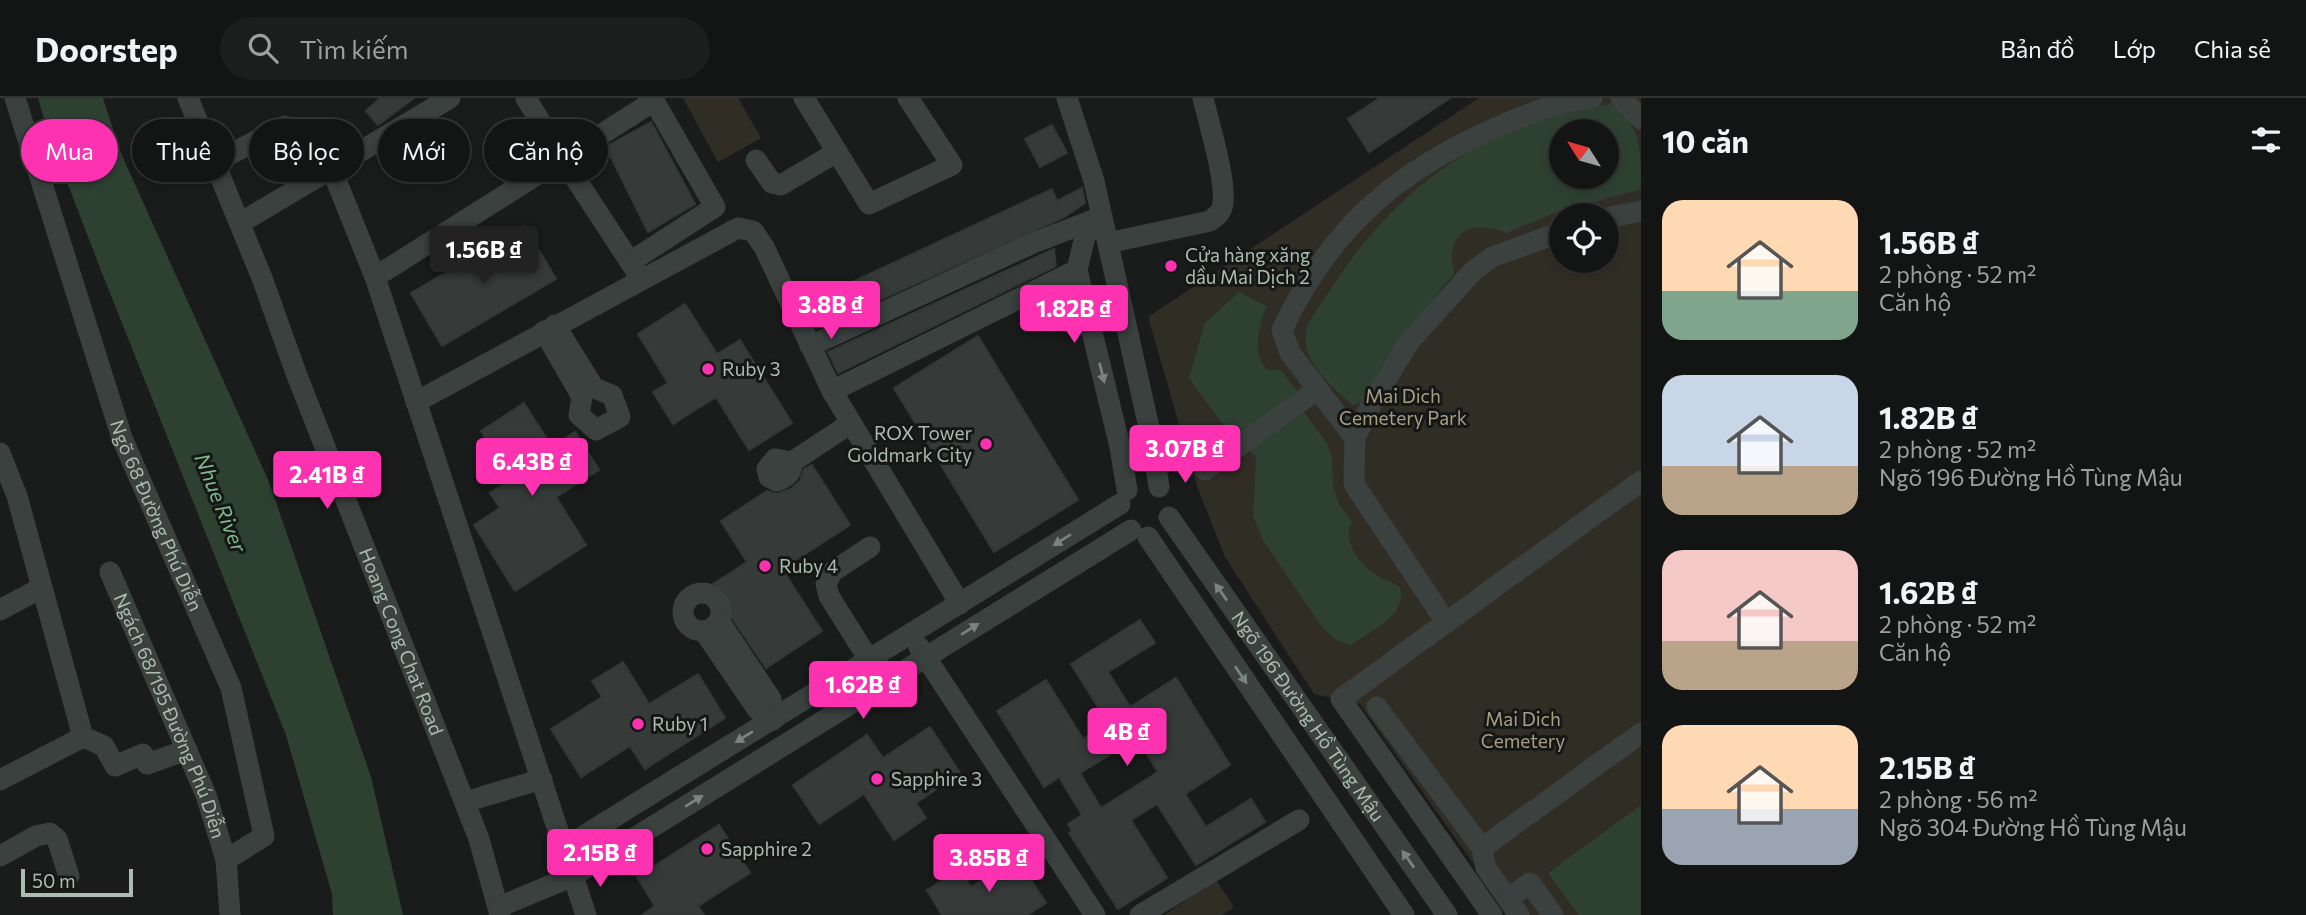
<!DOCTYPE html>
<html lang="vi">
<head>
<meta charset="utf-8">
<style>
	body { margin:0; font-family:Commissioner,sans-serif; background:#1c1e1d; color:#f1f3f6; height:100vh; display:flex; flex-direction:column; font-size:26px; white-space:nowrap }
	* { box-sizing:border-box; margin:0 }
	p { font-size:23px; color:#9d9fa0 }
	.icon { flex:none; width:38px; height:38px; fill:none; stroke:currentColor; stroke-width:2; stroke-linecap:round; stroke-linejoin:round }
	.map { position:relative; flex:1; overflow:hidden }
	.details { display:flex; flex-direction:column; background:#131514; width:665px }
	.details>* { flex:none }
	.banner { position:absolute; left:21px; top:21px; width:665px; height:63px; display:flex; gap:14px }
	.needle { width:46px; rotate:307deg }
	.buttons { position:absolute; left:1549px; top:21px; display:grid; gap:14px }
	.buttons a { display:grid; place-items:center; width:70px; height:70px; border-radius:50%; background:#131514; box-shadow:0 4px 10px #0003,0 0 0 2px #323434; font-size:35px }
	.scale { position:absolute; left:21px; bottom:18px; width:112px; box-sizing:border-box; padding-left:7px; border:4px solid #abbcb2; border-top:0; font-size:19px; line-height:24px; white-space:nowrap; color:#abbcb2; -webkit-text-stroke:5px #141716; paint-order:stroke }
	.price { position:absolute; translate:-50% -60px; padding:0 16px; border-radius:7px; background:#fc32b0; color:#fff; font-size:23px; line-height:46px; filter:drop-shadow(0 2px 4px #0008) }
	.price::after { content:''; position:absolute; left:50%; top:42px; width:21px; height:16px; margin-left:-10px; background:inherit; clip-path:polygon(0 0,100% 0,50% 100%) }
	.price.current { background:#222; color:#fff }
	ul { padding:0; list-style:none }
	li { display:flex; align-items:center; gap:21px; height:175px; padding:0 21px }
	li span { display:grid; place-items:center; flex:none; width:196px; height:140px; border-radius:21px; color:#555 }
	li>.icon { margin-inline-start:auto }
	span .icon { width:84px; height:84px; fill:#fffc; stroke-width:1 }
	li b { font-size:30px }
	h2 { display:flex; justify-content:space-between; align-items:center; height:84px; padding:0 21px; font-size:30px }
	.pill { padding:0 24px; border-radius:32px; background:#131514; box-shadow:0 4px 10px #0003,0 0 0 2px #323434; font-size:24px; line-height:63px }
	.pill.current { background:#fc32b0; color:#fff }
	header { display:flex; align-items:center; gap:42px; box-sizing:border-box; height:98px; padding:0 35px; background:#131514; border-bottom:2px solid #323434 }
	header strong { font-size:33px }
	nav { display:flex; gap:38px; margin-inline-start:auto; font-size:24px }
	.search { width:490px; height:63px; background:#1c1e1d; display:flex; align-items:center; gap:18px; box-sizing:border-box; padding:0 24px; border-radius:38px; color:#9d9fa0; font-size:26px }
	main { display:flex; flex:1; min-height:0 }
	.map>svg:first-child { display:block }
	.green { fill:#302d25; fill-rule:evenodd }
	.water { fill:#2e4131; fill-rule:evenodd }
	.building { fill:#363b39; stroke:#333837; stroke-width:2; fill-rule:evenodd }
	.lines { fill:none; stroke-linecap:round; stroke-linejoin:round }
	.minor { stroke:#3a413e; stroke-width:21 }
	.oneway { fill:#78857e }
	.poi-dot { fill:#fc32b0; stroke:#141716; stroke-width:2.5 }
	.labels { text-anchor:middle; stroke-width:6; stroke-linejoin:round; paint-order:stroke }
	.poi-label { font-size:19px; fill:#abbcb2; stroke:#141716; text-anchor:start }
	.park-label { font-size:19px; fill:#a89f82; stroke:#141716 }
	.street-label { font-size:19px; fill:#abbcb2; stroke:#141716 }
	.water-label { font-size:21px; font-style:italic; fill:#81b88b; stroke:#141716 }
</style>
</head>
<body>
<header>
<strong>Doorstep</strong>
<div class="search"><svg class="icon" aria-label="search" viewBox="0 0 24 24"><circle cx="10" cy="10" r="6"/><path d="M15 15l6 6"/></svg>Tìm kiếm</div>
<nav><a>Bản đồ</a><a>Lớp</a><a>Chia sẻ</a></nav>
</header>
<main>
<div class="map">
<svg width="1641" height="817" viewBox="0 0 1641 817">
	<rect width="100%" height="100%" fill="#191c1b"/>
	<g class="green">
		<polygon points="683,0 738,0 761,40 718,64"/>
		<path d="M1479,0H1641V817H1510L1360,606L1314,596L1225,459L1197,388L1148,219ZM1561,33H1606V79H1561ZM1561,117H1606V163H1561Z"/>
		<polygon points="1216,782 1234,809 1222,817 1164,817"/>
	</g>
	<g class="water">
		<polygon points="38,0 103,0 120,53 269,384 371,679 403,817 333,817 332,796 286,637 102,175 48,35"/>
		<path d="M1614,5C1641,30 1641,53 1641,91L1557,114L1507,135C1484,126 1453,124 1452,159C1451,164 1454,169 1454,175L1386,260L1380,279L1365,303L1353,307C1334,291 1300,262 1306,233C1309,220 1322,204 1330,192C1368,133 1415,84 1477,49C1519,25 1568,14 1614,5ZM1561,33H1606V79H1561Z"/>
		<path d="M1239,194L1266,208C1259,230 1251,252 1267,272H1281L1299,296L1233,341L1189,280L1205,225Z"/>
		<path d="M1302,312L1327,345L1332,360L1333,388L1339,406L1352,424C1341,440 1359,467 1375,476C1383,482 1392,483 1400,489C1408,517 1370,534 1351,547L1336,542L1322,529L1263,442L1253,418L1256,359L1247,350Z"/>
		<polygon points="1641,707 1641,817 1579,817 1548,775"/>
	</g>
	<g class="building">
		<polygon points="380,0 414,0 378,27 366,13"/>
		<polygon points="1380,0 1450,0 1369,54 1348,21"/>
		<polygon points="651,24 695,106 648,134 606,49"/>
		<polygon points="1052,27 1067,55 1040,69 1025,41"/>
		<polygon points="1082,90 1085,105 1064,119 817,230 805,206 1052,91 1057,103"/>
		<polygon points="525,128 556,181 442,248 411,195"/>
		<polygon points="1054,151 1056,168 838,275 828,254"/>
		<polygon points="685,206 717,256 740,242 792,325 749,352 716,299 673,326 653,294 668,285 638,236"/>
		<polygon points="978,238 1078,402 994,454 894,290"/>
		<polygon points="524,305 552,349 575,334 599,372 556,399 586,447 515,493 474,427 500,410 490,395 512,381 481,333"/>
		<polygon points="812,367 850,427 782,471 822,533 766,570 710,488 747,464 721,423 767,393 777,396 791,391 800,383 804,371"/>
		<path d="M1140,522L1155,545L1108,574L1130,609L1176,580L1230,667L1185,696L1206,729L1251,701L1265,724L1196,767L1157,706L1131,722L1167,780L1118,811L1069,735L1072,733L1068,726L1082,717L1059,679L1044,689L997,613L1046,582L1083,641L1108,625L1071,566ZM1137,640L1158,674L1101,710L1080,675Z"/>
		<polygon points="623,564 649,606 698,576 725,620 645,671 630,648 581,679 551,631 602,599 592,583"/>
		<polygon points="930,629 960,675 916,705 926,720 894,742 864,696 819,726 793,687 867,637 883,660"/>
		<polygon points="719,727 750,775 698,808 704,817 642,817 655,808 637,779"/>
		<polygon points="1017,760 1046,805 1027,817 942,817 927,792 960,771 971,789"/>
	</g>
	<g class="lines">
		<g class="minor">
			<path id="s1" d="M15,0L122,340L231,590L264,738L226,762"/>
			<path id="s2" d="M188,0L262,180L296,275L479,741L500,817"/>
			<polyline points="526,0 562,60 638,176"/>
			<polyline points="804,0 869,106 952,67 908,0"/>
			<polyline points="1067,0 1094,83 1152,343 1159,389"/>
			<polyline points="1621,0 1641,21"/>
			<polyline points="756,62 772,85 781,87 837,54"/>
			<polyline points="215,64 285,28"/>
			<polyline points="332,72 375,179 586,817"/>
			<polyline points="1100,120 1085,138 1077,172 1120,349 1127,392"/>
			<polyline points="1606,120 1641,113"/>
			<polyline points="240,125 450,0"/>
			<path d="M1108,145L1210,123C1217,118 1222,114 1223,105C1226,81 1209,26 1203,0"/>
			<polyline points="375,179 654,3 715,109 630,164"/>
			<polyline points="544,233 582,299 579,317 596,332 620,319 612,297 594,290 555,227"/>
			<polyline points="810,248 1033,145 1101,119"/>
			<polyline points="832,293 1077,172"/>
			<polyline points="416,304 738,130 753,133 764,149 832,293 960,506"/>
			<polyline points="1355,340 1373,303 1409,244 1473,173 1492,159 1561,134"/>
			<polyline points="0,355 17,398 83,639"/>
			<path d="M792,364C792,375 788,379 777,383L769,379L767,371L775,361L792,364L851,325"/>
			<polyline points="1205,372 1318,291"/>
			<path id="s3" d="M1169,419L1447,817"/>
			<polyline points="1148,439 1404,817"/>
			<path id="s4" d="M110,474L206,697L226,762L230,817"/>
			<circle cx="702" cy="514" r="19"/>
			<polyline points="0,512 41,490"/>
			<polyline points="719,523 771,601 768,614 773,622"/>
			<path d="M1446,524L1354,386L1355,340L1290,255L1282,232C1329,132 1395,74 1495,30C1525,17 1559,3 1592,0"/>
			<polyline points="704,533 757,611 768,614"/>
			<polyline points="919,549 1095,817"/>
			<polyline points="869,562 829,498 826,486 832,474 870,449"/>
			<polyline points="1377,609 1482,750 1486,770 1519,817"/>
			<polyline points="83,639 104,648 115,668 143,656 147,666 187,652"/>
			<polyline points="0,682 83,639"/>
			<polyline points="465,704 542,681"/>
			<polyline points="564,750 1120,406"/>
			<polyline points="1482,750 1641,635"/>
			<polyline points="0,758 36,738 50,735 57,741 69,778"/>
			<polyline points="1508,800 1530,785 1553,817"/>
			<polyline points="499,809 573,778 1131,432"/>
			<polyline points="1140,817 1299,722"/>
			<polyline points="1492,817 1341,601 1641,383"/>
		</g>
	</g>
	<defs><path id="oneway-solid" d="M-6-.8H1V-3.2L6.5 0L1 3.2V.8H-6Z" transform="scale(1.75)"/></defs>
	<g class="oneway">
		<use href="#oneway-solid" transform="translate(1102 275) rotate(76)"/>
		<use href="#oneway-solid" transform="translate(1062 442) rotate(148)"/>
		<use href="#oneway-solid" transform="translate(1221 494) rotate(-125)"/>
		<use href="#oneway-solid" transform="translate(970 531) rotate(-32)"/>
		<use href="#oneway-solid" transform="translate(1241 577) rotate(56)"/>
		<use href="#oneway-solid" transform="translate(744 639) rotate(148)"/>
		<use href="#oneway-solid" transform="translate(694 703) rotate(-32)"/>
		<use href="#oneway-solid" transform="translate(1408 761) rotate(-125)"/>
	</g>
	<g class="poi-dot">
		<circle cx="1171" cy="168" r="7"/>
		<circle cx="708" cy="271" r="7"/>
		<circle cx="986" cy="346" r="7"/>
		<circle cx="765" cy="468" r="7"/>
		<circle cx="638" cy="626" r="7"/>
		<circle cx="877" cy="681" r="7"/>
		<circle cx="707" cy="751" r="7"/>
	</g>
	<g class="labels">
		<g class="poi-label">
			<text x="1185" y="164">Cửa hàng xăng<tspan x="1185" dy="22">dầu Mai Dịch 2</tspan></text>
			<text x="722" y="278">Ruby 3</text>
			<text x="972" y="342" text-anchor="end">ROX Tower<tspan x="972" dy="22">Goldmark City</tspan></text>
			<text x="779" y="475">Ruby 4</text>
			<text x="652" y="633">Ruby 1</text>
			<text x="891" y="688">Sapphire 3</text>
			<text x="721" y="758">Sapphire 2</text>
		</g>
		<g class="park-label">
			<text x="1403" y="305">Mai Dich<tspan x="1403" dy="22">Cemetery Park</tspan></text>
			<text x="1523" y="628">Mai Dich<tspan x="1523" dy="22">Cemetery</tspan></text>
		</g>
		<g class="street-label">
			<text dy="7" stroke="none"><textPath href="#s1" startOffset="441">Ngõ 68 Đường Phú Diễn</textPath></text>
			<text dy="7" stroke="none"><textPath href="#s2" startOffset="584">Hoang Cong Chat Road</textPath></text>
			<text dy="7" stroke="none"><textPath href="#s4" startOffset="156">Ngách 68/195 Đường Phú Diễn</textPath></text>
			<text dy="7" stroke="none"><textPath href="#s3" startOffset="243">Ngõ 196 Đường Hồ Tùng Mậu</textPath></text>
		</g>
		<g class="water-label">
			<text transform="translate(220 405) rotate(68)" y="7">Nhue River</text>
		</g>
	</g>
</svg>
<div class="buttons">
<a><svg class="needle" viewBox="-14 -14 28 28"><path d="M0-13l5 13h-10z" fill="#e53935"/><path d="M0 13l5-13h-10z" fill="#9d9fa0"/></svg></a>
<a><svg class="icon" aria-label="locate" viewBox="0 0 24 24"><circle cx="12" cy="12" r="6"/><path d="M12 2v4M12 18v4M2 12h4M18 12h4"/></svg></a>
</div>
<div class="scale">50 m</div>
<b class="price current" style="left:484px;top:188px">1.56B ₫</b>
<b class="price" style="left:831px;top:243px">3.8B ₫</b>
<b class="price" style="left:1074px;top:247px">1.82B ₫</b>
<b class="price" style="left:1185px;top:387px">3.07B ₫</b>
<b class="price" style="left:532px;top:400px">6.43B ₫</b>
<b class="price" style="left:327px;top:413px">2.41B ₫</b>
<b class="price" style="left:863px;top:623px">1.62B ₫</b>
<b class="price" style="left:1127px;top:670px">4B ₫</b>
<b class="price" style="left:600px;top:791px">2.15B ₫</b>
<b class="price" style="left:989px;top:796px">3.85B ₫</b>
<div class="banner">
<a class="pill current">Mua</a>
<a class="pill">Thuê</a>
<a class="pill">Bộ lọc</a>
<a class="pill">Mới</a>
<a class="pill">Căn hộ</a>
</div>
</div>
<section class="details">
<h2>10 căn<svg class="icon" aria-label="filters" viewBox="0 0 24 24"><path d="M4 7h16M4 17h16"/><circle cx="9" cy="7" r="2"/><circle cx="15" cy="17" r="2"/></svg></h2>
<ul>
<li><span style="background:linear-gradient(#ffd9b3 65%,#7fa58c 0)"><svg class="icon" aria-label="home" viewBox="0 0 24 24"><path d="M3 11l9-7 9 7M6 9v11h12V9"/></svg></span><div><b>1.56B ₫</b><p>2 phòng · 52 m²</p><p>Căn hộ</p></div></li>
<li><span style="background:linear-gradient(#c9d6e8 65%,#b9a48a 0)"><svg class="icon" aria-label="home" viewBox="0 0 24 24"><path d="M3 11l9-7 9 7M6 9v11h12V9"/></svg></span><div><b>1.82B ₫</b><p>2 phòng · 52 m²</p><p>Ngõ 196 Đường Hồ Tùng Mậu</p></div></li>
<li><span style="background:linear-gradient(#f6c9c9 65%,#b9a48a 0)"><svg class="icon" aria-label="home" viewBox="0 0 24 24"><path d="M3 11l9-7 9 7M6 9v11h12V9"/></svg></span><div><b>1.62B ₫</b><p>2 phòng · 52 m²</p><p>Căn hộ</p></div></li>
<li><span style="background:linear-gradient(#ffd9b3 60%,#9aa5b1 0)"><svg class="icon" aria-label="home" viewBox="0 0 24 24"><path d="M3 11l9-7 9 7M6 9v11h12V9"/></svg></span><div><b>2.15B ₫</b><p>2 phòng · 56 m²</p><p>Ngõ 304 Đường Hồ Tùng Mậu</p></div></li>
</ul>
</section>
</main>
</body>
</html>
